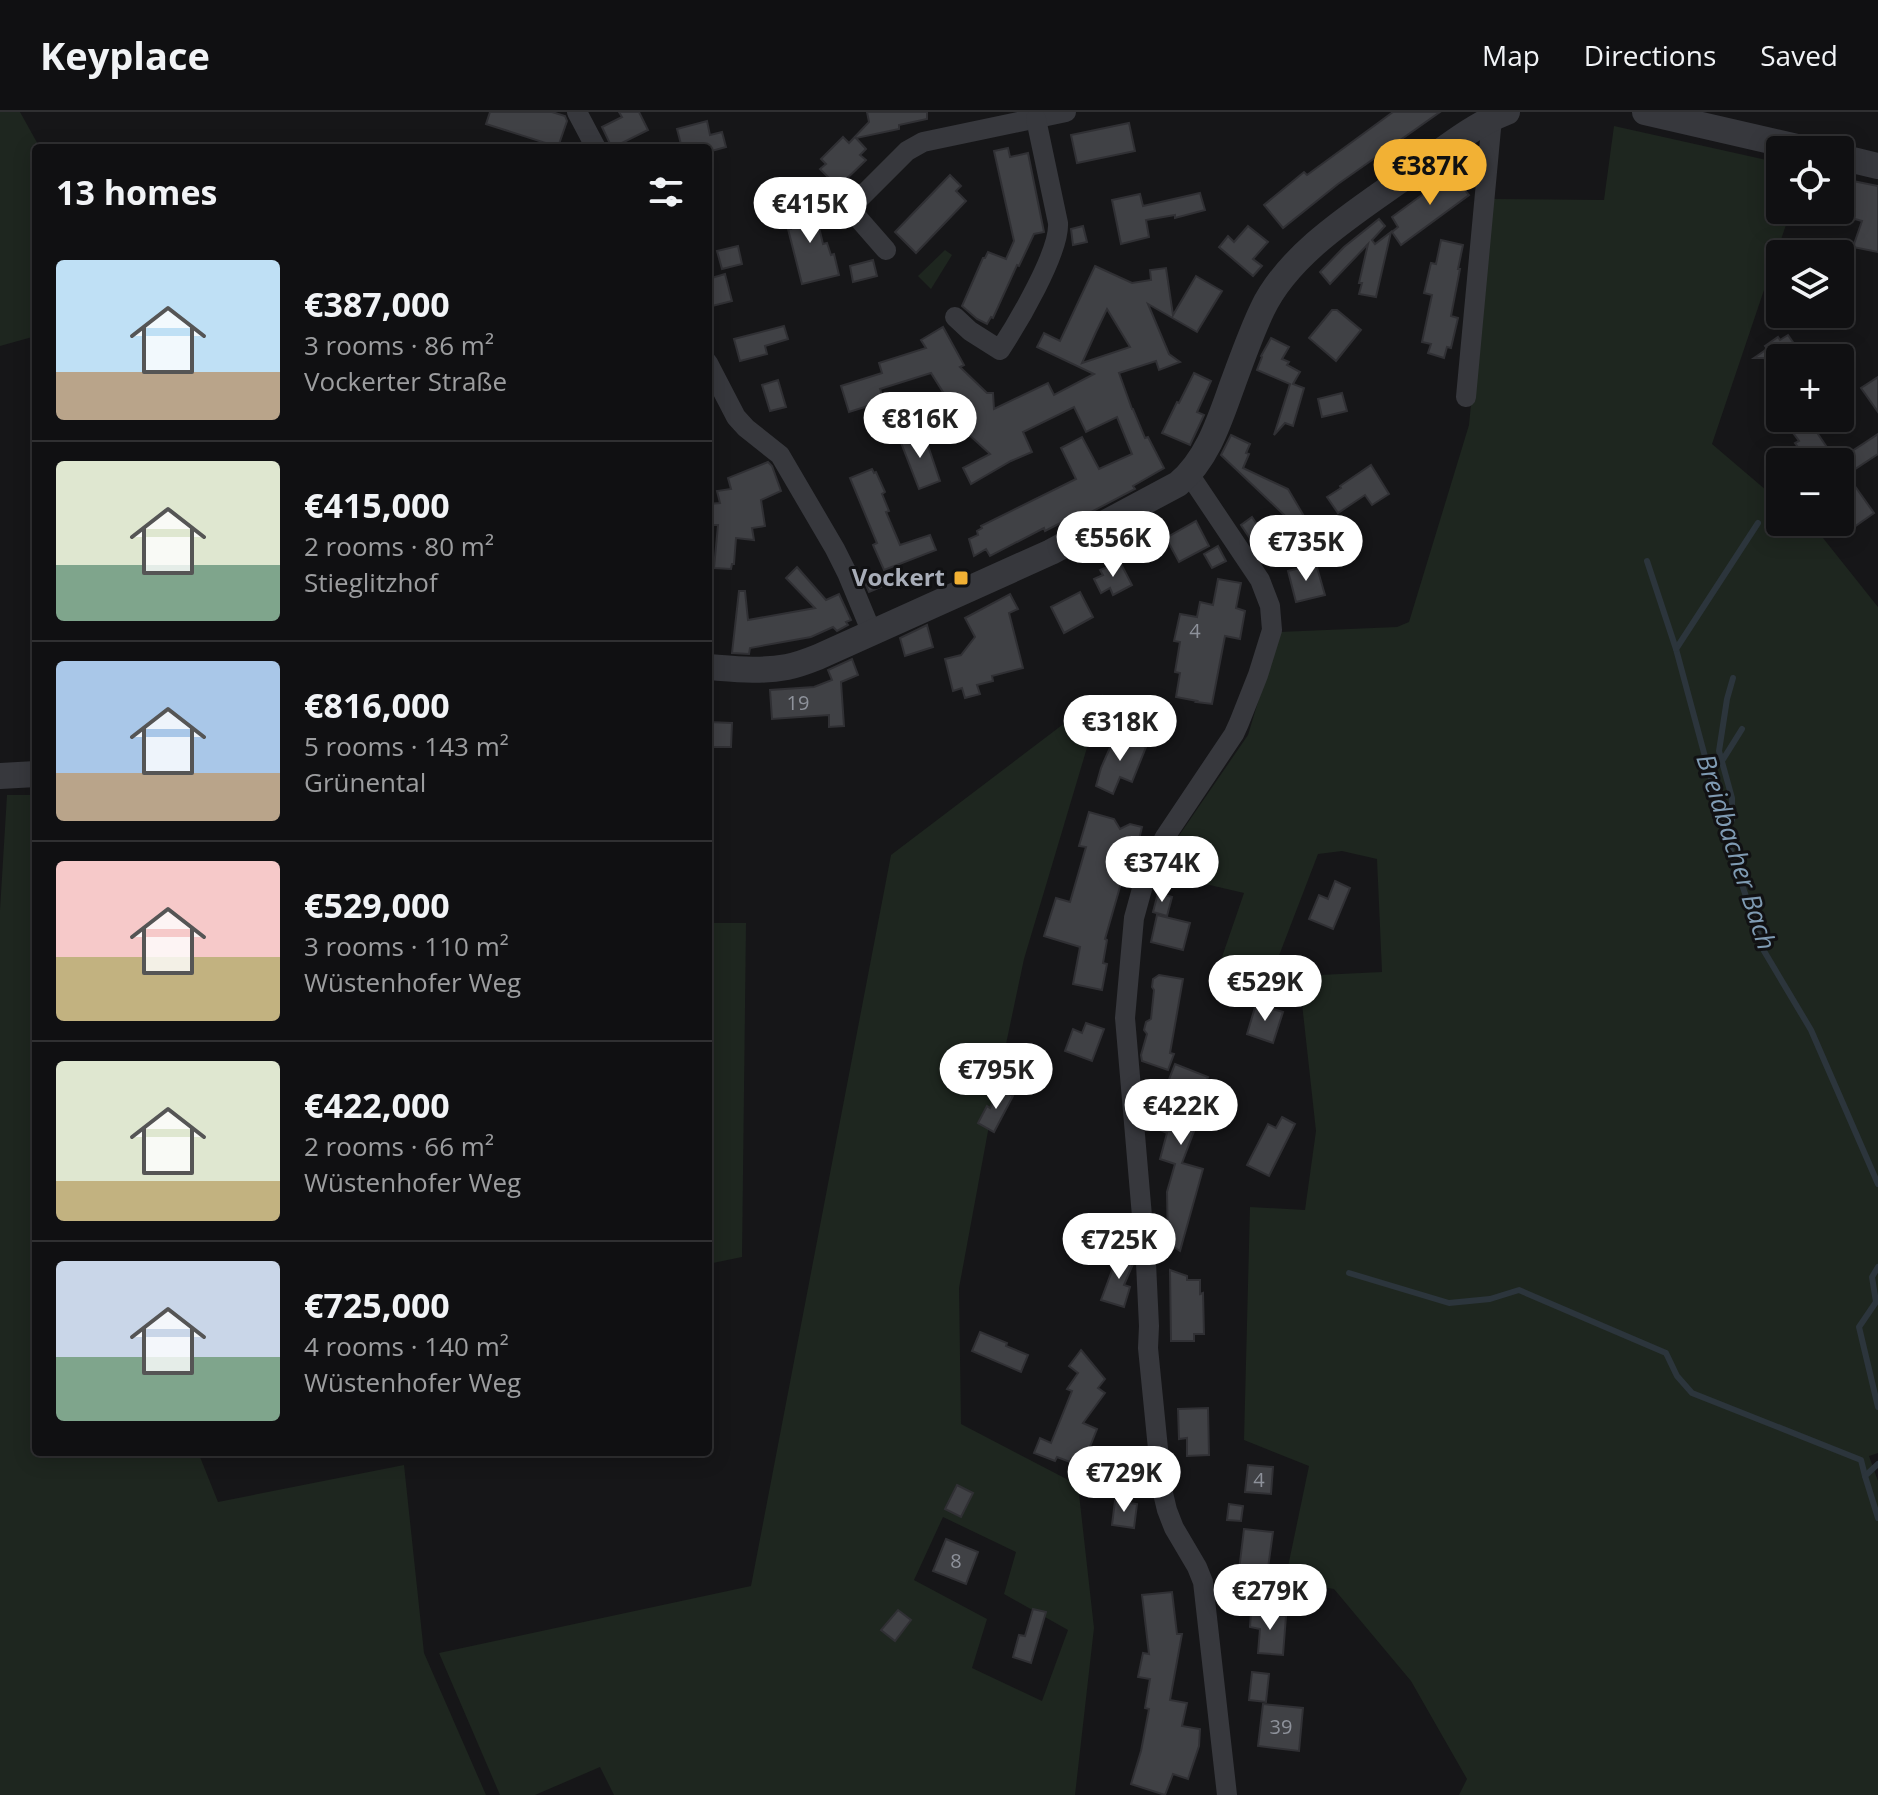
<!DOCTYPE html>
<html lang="en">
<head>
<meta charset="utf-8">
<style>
	body { margin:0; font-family:"Open Sans",sans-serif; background:#1e1e20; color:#f1f3f6; height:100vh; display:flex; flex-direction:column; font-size:30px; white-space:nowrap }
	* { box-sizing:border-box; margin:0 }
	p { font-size:26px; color:#9c9d9f }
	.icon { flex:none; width:44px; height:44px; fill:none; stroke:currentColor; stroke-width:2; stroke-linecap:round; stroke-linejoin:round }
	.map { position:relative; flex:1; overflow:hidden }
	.sheet { position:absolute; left:32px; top:32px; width:680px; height:1312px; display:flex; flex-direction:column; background:#101012; border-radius:8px; box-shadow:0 4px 20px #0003,0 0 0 2px #303032 }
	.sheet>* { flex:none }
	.fabs { position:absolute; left:1766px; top:24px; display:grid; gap:16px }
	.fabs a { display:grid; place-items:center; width:88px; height:88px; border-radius:8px; background:#101012; box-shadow:0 4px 20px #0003,0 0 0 2px #303032; font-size:40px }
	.price { position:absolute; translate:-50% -68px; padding:0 18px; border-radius:28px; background:#fff; color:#222; font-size:26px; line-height:52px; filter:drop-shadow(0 2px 4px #0008) }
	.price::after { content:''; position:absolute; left:50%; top:48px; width:24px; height:18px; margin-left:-12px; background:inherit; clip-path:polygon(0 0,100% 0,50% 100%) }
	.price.current { background:#f2b134; color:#111 }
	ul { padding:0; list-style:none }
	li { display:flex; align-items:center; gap:24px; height:200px; padding:0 24px }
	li+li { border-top:2px solid #303032 }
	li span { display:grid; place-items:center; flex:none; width:224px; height:160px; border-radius:8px; color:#555 }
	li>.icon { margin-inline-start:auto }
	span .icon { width:96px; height:96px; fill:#fffc; stroke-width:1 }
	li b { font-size:34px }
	h2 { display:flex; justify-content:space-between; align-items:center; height:96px; padding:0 24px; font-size:34px }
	header { display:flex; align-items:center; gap:48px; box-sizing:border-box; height:112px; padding:0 40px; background:#101012; border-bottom:2px solid #303032 }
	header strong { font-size:38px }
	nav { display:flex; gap:44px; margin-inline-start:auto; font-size:28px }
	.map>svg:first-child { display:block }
	.green { fill:#1e261f; fill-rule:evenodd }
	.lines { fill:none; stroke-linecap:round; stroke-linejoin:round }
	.stream { stroke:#2c353c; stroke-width:6 }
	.building { fill:#404145; stroke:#303034; stroke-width:2; fill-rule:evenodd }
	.minor { stroke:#37383d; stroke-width:20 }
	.tertiary { stroke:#37383d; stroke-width:26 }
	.poi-dot { fill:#f2b134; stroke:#111113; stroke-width:3 }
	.labels { text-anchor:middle; stroke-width:6; stroke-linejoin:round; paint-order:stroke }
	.number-label { font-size:20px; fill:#8e929b }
	.poi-label { font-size:24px; font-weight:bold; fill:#a8adb8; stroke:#111113; text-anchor:end }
	.water-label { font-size:26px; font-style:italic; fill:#7f9bb3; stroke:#111113 }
</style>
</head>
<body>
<header>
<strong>Keyplace</strong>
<nav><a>Map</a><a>Directions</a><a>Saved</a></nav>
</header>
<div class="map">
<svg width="1878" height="1683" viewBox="0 0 1878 1683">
	<rect width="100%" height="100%" fill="#161618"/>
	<g class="green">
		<polygon points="0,0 20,0 40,36 36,36 36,224 0,234"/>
		<polygon points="1614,14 1780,51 1780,98 1791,98 1712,332 1780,390 1780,410 1804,410 1823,426 1878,495 1878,1341 1869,1344 1878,1369 1878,1683 1459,1683 1467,1667 1411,1569 1334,1477 1285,1469 1309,1354 1244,1328 1250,1095 1305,1098 1316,1019 1299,864 1382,860 1377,747 1342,739 1318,742 1275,854 1221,848 1244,781 1154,760 1248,623 1279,520 1397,515 1409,510 1469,313 1491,87 1604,88"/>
		<polygon points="945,138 952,143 931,177 918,164"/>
		<path d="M1103,582L1024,847L991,1003L959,1176L961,1312L1078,1373L1094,1516L1075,1683H614L600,1655L535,1683H500L439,1541L751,1474L891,743ZM943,1405L1016,1440L1004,1482L1068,1518L1042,1589L972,1556L987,1507L914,1468Z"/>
		<polygon points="7,683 36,683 36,1340 198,1340 218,1390 404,1353 424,1541 486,1683 0,1683 0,798"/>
		<polygon points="708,811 746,811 742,1145 708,1152"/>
	</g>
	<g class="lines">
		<g class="stream">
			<polyline points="1758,411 1676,537 1728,730 1764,839 1811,918 1878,1072"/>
			<polyline points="1647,449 1676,537"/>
			<polyline points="1722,649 1742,617"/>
			<polyline points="1723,714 1732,708 1732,686 1719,639 1727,587 1733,566"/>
			<polyline points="1878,1155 1872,1165 1876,1190 1859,1215 1878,1295"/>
			<polyline points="1349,1161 1449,1191 1490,1187 1519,1178 1666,1241 1677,1264 1692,1281 1861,1348 1865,1364"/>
			<polyline points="1878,1352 1865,1364 1878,1406"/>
		</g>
	</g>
	<g class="building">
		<polygon points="490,0 552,0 565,4 567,9 558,35 486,12"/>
		<polygon points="619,0 639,0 648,18 612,36 602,15 622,5"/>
		<polygon points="867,0 927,0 927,7 899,13 899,17 856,26 866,37 860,43 866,48 838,75 820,57 826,52 821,47 843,25 849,31 869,10"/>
		<polygon points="1393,0 1440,0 1338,72 1283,116 1264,93 1304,60 1307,63"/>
		<polygon points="707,9 710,23 722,20 726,35 708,40 708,36 682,36 677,17"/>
		<polygon points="1129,11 1135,39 1077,51 1071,23"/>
		<polygon points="1008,36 1010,45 1028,41 1044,120 1034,122 1019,154 1017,153 993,206 991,205 987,212 977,207 962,194 983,146 985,146 988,140 1006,147 1014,129 994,39"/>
		<polygon points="1461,59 1471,72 1464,77 1469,83 1401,133 1392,120 1398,115 1392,105 1452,61 1455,64"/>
		<polygon points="950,63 961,74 956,79 966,89 916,141 895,120"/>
		<polygon points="1853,69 1878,74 1878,140 1853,135 1862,109 1840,103 1847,76 1851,77"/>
		<polygon points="1200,81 1205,98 1175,106 1175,103 1146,108 1149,125 1121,132 1112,88 1140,82 1143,94"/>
		<polygon points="813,90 823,132 827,131 831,143 834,142 839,163 802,172 788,117 791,117 786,97"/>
		<polygon points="1379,107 1385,114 1372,128 1375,132 1391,120 1376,185 1359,182 1362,171 1359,171 1368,132 1330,172 1320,160 1344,135"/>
		<polygon points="1083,114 1087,130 1073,133 1071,117"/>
		<polygon points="1248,114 1268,130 1253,147 1262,154 1253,164 1219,135 1228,124 1234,130"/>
		<polygon points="1441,128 1463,133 1458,157 1460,157 1451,204 1458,206 1451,236 1447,235 1444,246 1428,241 1431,232 1422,230 1432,183 1424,181 1431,151 1436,152"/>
		<polygon points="738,134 742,152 722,157 717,139"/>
		<polygon points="873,148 877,164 853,170 850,154"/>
		<path d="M1095,154L1132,171L1151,168L1150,158L1166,156L1173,203L1196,164L1222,179L1197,220L1148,192L1169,242L1180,250L1159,258L1156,249L1119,261L1132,297H1133L1145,326L1148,325L1164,356L1133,374L1135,377L1074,409L1072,405L1045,419L1044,416L990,444L986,437L974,444L969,427L978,423L977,419L982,416L981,414L1076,367L1061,336L1082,325L1099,357L1132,342L1117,305L1086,320L1074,295L1023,320L1032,340L1011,349L971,372L963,356L990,342L966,320L972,314L960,303L962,299L943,280L931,261L880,277L884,289L849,300L841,274L882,261L879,251L926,236L921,228L943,215L964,253L960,255L987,281H993L994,297L1048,271L1054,283L1094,262L1037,235L1044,221L1060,229ZM1107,197L1130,235L1082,251L1096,220Z"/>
		<polygon points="725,162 732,189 712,194 708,178 708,167"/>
		<polygon points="1332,198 1337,198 1361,218 1336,249 1309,226"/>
		<polygon points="784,214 788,227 765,234 767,242 740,249 734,227"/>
		<polygon points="1788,223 1804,246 1780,246 1780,269 1764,246 1754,246 1767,237 1765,234 1778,225 1780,228"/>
		<polygon points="1271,226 1289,235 1282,247 1289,250 1287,253 1300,260 1293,272 1304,276 1293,314 1285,311 1274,323 1290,272 1257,258 1262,245 1261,244"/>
		<polygon points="1194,261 1211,269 1197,300 1204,303 1190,333 1162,321 1177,290 1179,291"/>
		<polygon points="1878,265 1878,300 1861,276"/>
		<polygon points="778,268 786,295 770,299 762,273"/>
		<polygon points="1342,281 1347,299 1322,305 1318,287"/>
		<polygon points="1782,306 1807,306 1837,350 1809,350 1795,331 1799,329"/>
		<polygon points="923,319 940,369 919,377 900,328"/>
		<polygon points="1878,322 1878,342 1849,361 1840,347"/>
		<polygon points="1231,323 1250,332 1246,341 1249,342 1243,356 1288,377 1328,445 1307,451 1298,416 1221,343"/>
		<polygon points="768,350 772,354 781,379 761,388 765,414 752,416 754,428 736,426 734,452 732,452 731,457 714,456 718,413 709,413 708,392 720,391 717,379 731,377 728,366"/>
		<polygon points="1371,353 1389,382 1372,393 1365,383 1338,401 1327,385 1341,376 1340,374"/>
		<polygon points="872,357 874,361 876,360 885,380 882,382 889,399 886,400 900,433 930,423 936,438 884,458 873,433 877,431 850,366"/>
		<polygon points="1852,370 1874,401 1854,415 1840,396 1840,379"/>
		<polygon points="1252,405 1262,420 1251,428 1241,413"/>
		<polygon points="1196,409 1209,434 1179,450 1166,426"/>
		<polygon points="1218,434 1226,449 1212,456 1204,442"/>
		<polygon points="1120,450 1132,473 1113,483 1110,476 1101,481 1094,467 1103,463 1100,458"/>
		<polygon points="1316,452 1325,483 1296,490 1288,459"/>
		<polygon points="797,455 826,488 839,482 851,508 846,510 848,513 837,519 833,515 811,525 750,536 749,542 732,541 739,479 745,479 748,508 815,496 786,466"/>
		<polygon points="875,459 881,475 869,480 862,464"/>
		<polygon points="1218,467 1241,471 1236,496 1245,499 1240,527 1225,524 1212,592 1196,590 1197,589 1176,585 1180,561 1175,560 1180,530 1174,529 1180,502 1197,505 1200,490 1213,493"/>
		<polygon points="1080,480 1093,505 1064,521 1051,495"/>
		<polygon points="1010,482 1018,497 1009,501 1023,556 992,564 993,569 977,573 980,582 965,586 962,576 953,579 945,547 961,543 975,525 965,506"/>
		<polygon points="927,513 933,535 905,544 900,526"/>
		<polygon points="852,547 858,563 841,570 844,614 829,615 829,603 772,607 770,578 814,575 832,568 828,558"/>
		<polygon points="708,610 732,611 731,635 708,635"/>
		<polygon points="1116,622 1146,635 1132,670 1120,665 1113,682 1096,674 1101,656"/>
		<polygon points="1089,700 1114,707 1120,717 1130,712 1142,715 1135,744 1128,747 1105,827 1107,828 1103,851 1107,852 1102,878 1073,872 1080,835 1044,824 1056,786 1070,790 1086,735 1079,734"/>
		<polygon points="1335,769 1350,776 1333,817 1309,807 1319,783 1328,787"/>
		<polygon points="1158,781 1172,785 1167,804 1153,800"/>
		<polygon points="1157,803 1190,811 1183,838 1151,830"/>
		<polygon points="1159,863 1183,867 1170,941 1174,942 1168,958 1142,949 1141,943 1147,922 1144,918 1146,910 1151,907 1154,878 1152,875 1153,867"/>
		<polygon points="1256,892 1283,900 1273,931 1247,922"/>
		<polygon points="1086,911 1104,917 1092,949 1065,939 1073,917 1082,921"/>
		<polygon points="1175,952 1208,965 1196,996 1202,998 1182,1051 1203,1057 1180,1139 1168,1131 1167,1080 1175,1052 1160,1047 1167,1021 1156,1016 1168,985 1163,983"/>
		<polygon points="1000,977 1013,984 994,1020 978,1011 987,994 990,996"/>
		<polygon points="1282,1005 1295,1012 1269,1064 1247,1053 1268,1012 1276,1016"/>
		<polygon points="1119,1140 1132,1145 1133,1152 1124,1173 1130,1175 1124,1195 1101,1188"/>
		<polygon points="1170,1158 1187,1164 1187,1168 1200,1168 1200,1182 1203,1181 1204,1222 1194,1222 1194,1229 1171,1229"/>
		<polygon points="980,1220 1007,1231 1006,1234 1028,1243 1021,1260 972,1239"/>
		<polygon points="1081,1238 1105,1267 1098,1276 1105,1281 1083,1311 1097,1317 1083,1352 1071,1347 1070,1350 1057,1345 1055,1349 1034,1341 1040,1326 1051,1331 1072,1279 1067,1277 1078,1261 1069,1254"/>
		<polygon points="1208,1296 1209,1343 1187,1344 1187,1326 1179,1327 1178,1297"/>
		<polygon points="1248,1353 1273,1355 1271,1382 1245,1380"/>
		<polygon points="957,1373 973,1381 961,1405 945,1397"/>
		<polygon points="1115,1389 1137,1392 1134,1416 1112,1413"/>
		<polygon points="1229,1392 1243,1394 1241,1409 1227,1408"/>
		<polygon points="1244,1417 1273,1420 1268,1456 1258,1455 1253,1493 1235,1491"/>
		<polygon points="946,1427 978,1440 966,1472 933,1459"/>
		<polygon points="1172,1480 1177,1522 1182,1522 1170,1588 1187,1591 1182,1614 1200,1617 1199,1634 1188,1667 1173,1662 1165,1683 1131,1672 1141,1639 1149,1597 1145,1596 1150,1567 1138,1565 1143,1541 1149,1542 1142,1483"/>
		<polygon points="1033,1497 1046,1500 1031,1551 1013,1545 1019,1523 1025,1524"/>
		<polygon points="898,1498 911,1508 895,1529 881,1518"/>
		<polygon points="1251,1500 1286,1504 1283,1543 1258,1541 1260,1517 1250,1515"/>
		<polygon points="1252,1560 1269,1562 1266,1590 1249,1588"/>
		<polygon points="1263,1592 1303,1596 1299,1639 1258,1634"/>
	</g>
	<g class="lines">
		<g class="minor">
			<polyline points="577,0 596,36"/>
			<polyline points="886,138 858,106 853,96 858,88 907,39 923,30 1066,0"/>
			<path d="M955,205L970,219L1000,238C1017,212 1060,140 1058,111L1036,7"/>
			<polyline points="708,251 736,305 746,316 780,343 835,437 847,461 872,521"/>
			<polyline points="1466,285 1492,6"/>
			<polyline points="1189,362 1260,468 1270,494 1272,518 1258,563 1239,611 1234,622 1165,725 1145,766 1134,806 1125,906 1146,1151 1149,1214 1148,1236 1162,1377 1167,1398 1174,1416 1197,1455 1203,1470 1227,1683"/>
		</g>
		<g class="tertiary">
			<polyline points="1645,0 1810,38"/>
			<polyline points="1840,45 1878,54"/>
			<path d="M708,555C735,557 761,560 787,555C798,553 808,549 818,545L1051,440L1178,372C1208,347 1220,307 1233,271C1242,247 1251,221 1262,198C1289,140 1359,98 1409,62C1441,40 1471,14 1507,0"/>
			<polyline points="0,664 36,662"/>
		</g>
	</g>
	<rect class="poi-dot" x="953" y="458" width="16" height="16" rx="4"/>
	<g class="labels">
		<g class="number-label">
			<text x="1195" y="526">4</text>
			<text x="798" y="598">19</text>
			<text x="1259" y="1375">4</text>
			<text x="956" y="1456">8</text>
			<text x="1281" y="1622">39</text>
		</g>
		<g class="poi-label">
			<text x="945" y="474">Vockert</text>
		</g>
		<g class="water-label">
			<text transform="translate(1736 740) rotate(72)" y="9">Breidbacher Bach</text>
		</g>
	</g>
</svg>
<div class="fabs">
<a><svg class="icon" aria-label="locate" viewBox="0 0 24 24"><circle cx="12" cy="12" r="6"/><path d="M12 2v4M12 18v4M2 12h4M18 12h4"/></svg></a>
<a><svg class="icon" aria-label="layers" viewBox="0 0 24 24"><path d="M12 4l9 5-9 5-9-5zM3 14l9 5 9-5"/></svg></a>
<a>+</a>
<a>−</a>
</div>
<b class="price current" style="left:1430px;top:95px">€387K</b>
<b class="price" style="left:810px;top:133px">€415K</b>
<b class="price" style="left:920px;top:348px">€816K</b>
<b class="price" style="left:1113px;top:467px">€556K</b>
<b class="price" style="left:1306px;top:471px">€735K</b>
<b class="price" style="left:1120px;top:651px">€318K</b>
<b class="price" style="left:1162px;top:792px">€374K</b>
<b class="price" style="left:1265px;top:911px">€529K</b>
<b class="price" style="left:996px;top:999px">€795K</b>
<b class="price" style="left:1181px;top:1035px">€422K</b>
<b class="price" style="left:1119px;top:1169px">€725K</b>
<b class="price" style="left:1124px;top:1402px">€729K</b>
<b class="price" style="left:1270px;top:1520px">€279K</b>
<section class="sheet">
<h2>13 homes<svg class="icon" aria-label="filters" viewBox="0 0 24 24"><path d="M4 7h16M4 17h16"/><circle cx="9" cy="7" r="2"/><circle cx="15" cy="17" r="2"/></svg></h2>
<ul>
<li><span style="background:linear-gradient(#bfe0f5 70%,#b9a48a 0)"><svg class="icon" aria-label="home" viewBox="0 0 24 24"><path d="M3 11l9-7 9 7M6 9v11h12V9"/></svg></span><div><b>€387,000</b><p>3 rooms · 86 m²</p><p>Vockerter Straße</p></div></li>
<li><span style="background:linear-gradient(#dfe7d0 65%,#7fa58c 0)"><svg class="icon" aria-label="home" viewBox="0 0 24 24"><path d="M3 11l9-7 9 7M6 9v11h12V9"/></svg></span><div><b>€415,000</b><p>2 rooms · 80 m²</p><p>Stieglitzhof</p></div></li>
<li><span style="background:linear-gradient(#a9c7e8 70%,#b9a48a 0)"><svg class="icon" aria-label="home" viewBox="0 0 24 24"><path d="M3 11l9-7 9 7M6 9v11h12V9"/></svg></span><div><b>€816,000</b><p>5 rooms · 143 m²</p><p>Grünental</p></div></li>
<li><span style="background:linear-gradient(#f6c9c9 60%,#c2b280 0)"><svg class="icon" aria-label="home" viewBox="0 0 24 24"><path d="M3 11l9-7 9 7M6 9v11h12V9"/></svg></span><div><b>€529,000</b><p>3 rooms · 110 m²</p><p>Wüstenhofer Weg</p></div></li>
<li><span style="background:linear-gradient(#dfe7d0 75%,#c2b280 0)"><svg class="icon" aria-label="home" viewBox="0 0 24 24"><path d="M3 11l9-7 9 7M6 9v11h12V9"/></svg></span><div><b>€422,000</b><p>2 rooms · 66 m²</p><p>Wüstenhofer Weg</p></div></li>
<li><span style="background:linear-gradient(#c9d6e8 60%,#7fa58c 0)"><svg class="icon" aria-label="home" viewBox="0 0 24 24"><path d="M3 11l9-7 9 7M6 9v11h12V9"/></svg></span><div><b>€725,000</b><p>4 rooms · 140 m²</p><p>Wüstenhofer Weg</p></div></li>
</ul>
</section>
</div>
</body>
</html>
